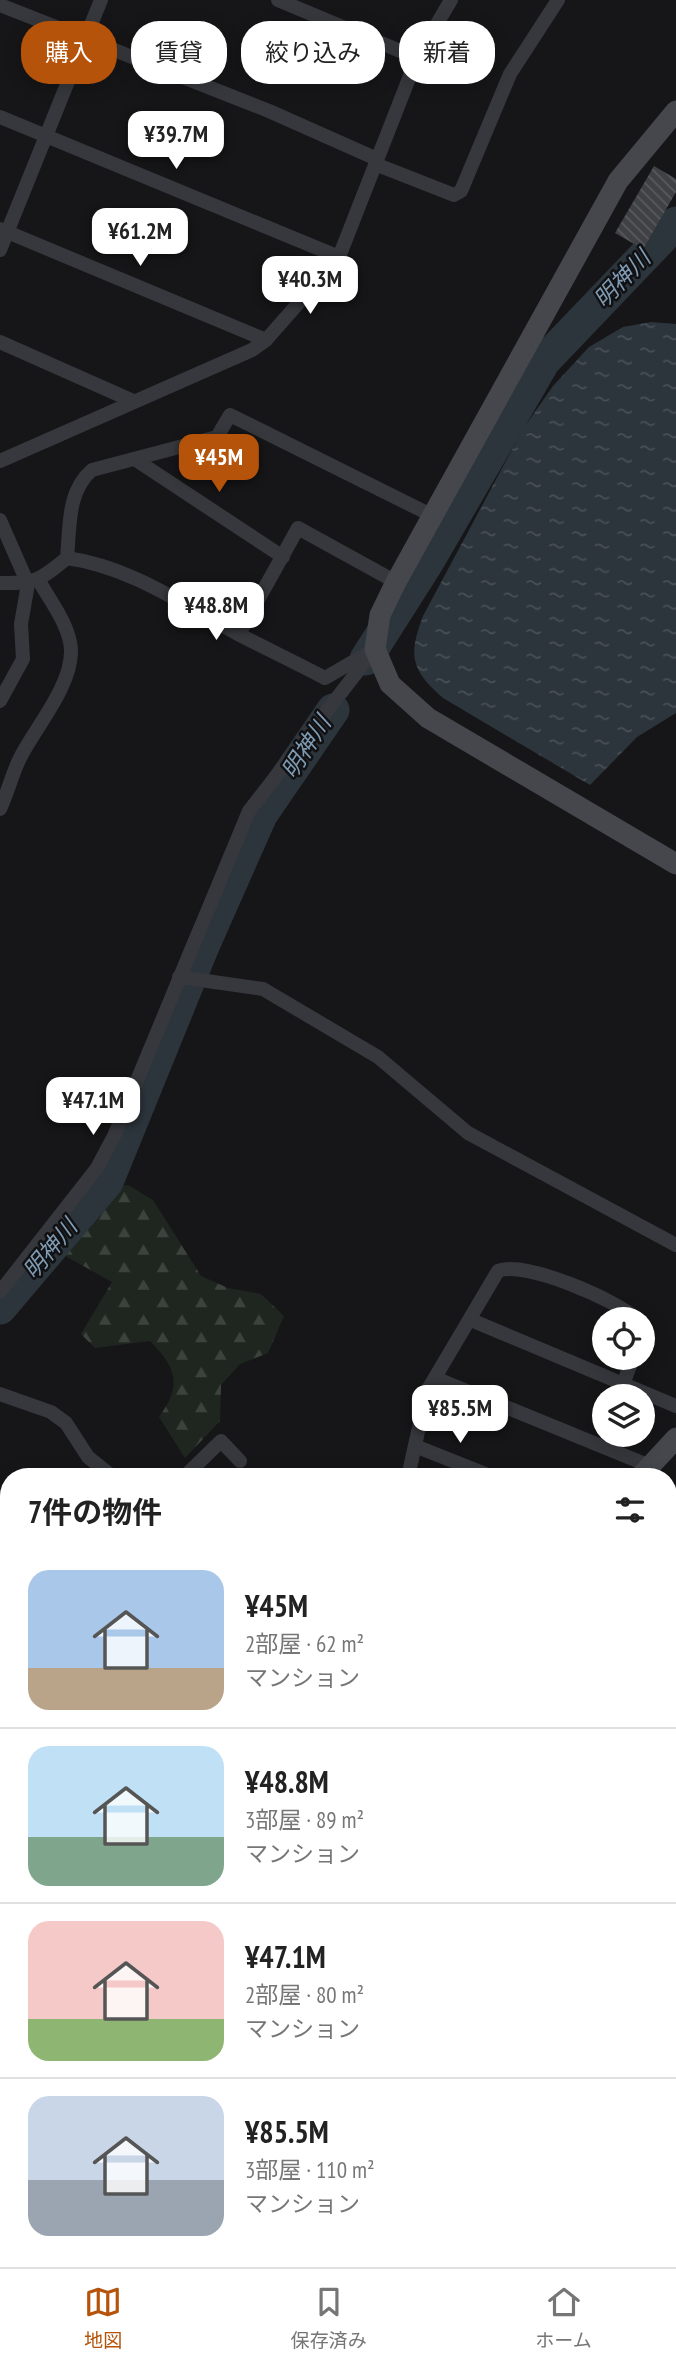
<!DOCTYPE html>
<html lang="ja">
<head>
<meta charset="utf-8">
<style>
	body { margin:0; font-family:"PT Sans Narrow","Noto Sans JP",sans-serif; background:#f6f6f6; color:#222; height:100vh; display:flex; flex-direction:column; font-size:26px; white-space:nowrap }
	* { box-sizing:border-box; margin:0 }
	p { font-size:23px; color:#767676 }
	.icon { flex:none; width:38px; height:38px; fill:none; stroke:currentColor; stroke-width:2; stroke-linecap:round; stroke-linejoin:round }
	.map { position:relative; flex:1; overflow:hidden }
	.details { position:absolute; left:0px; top:1468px; width:677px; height:800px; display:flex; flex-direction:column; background:#fff; border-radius:28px 28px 0 0; box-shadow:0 4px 18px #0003 }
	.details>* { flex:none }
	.banner { position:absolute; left:21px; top:21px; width:635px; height:63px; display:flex; gap:14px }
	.tools { position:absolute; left:592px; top:1307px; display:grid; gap:14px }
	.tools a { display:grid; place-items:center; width:63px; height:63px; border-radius:50%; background:#fff; box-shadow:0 4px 18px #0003; font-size:35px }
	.price { position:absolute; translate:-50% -60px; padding:0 16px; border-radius:14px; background:#fff; color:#222; font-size:23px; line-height:46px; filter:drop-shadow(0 2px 4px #0008) }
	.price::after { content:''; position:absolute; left:50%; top:42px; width:21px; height:16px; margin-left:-10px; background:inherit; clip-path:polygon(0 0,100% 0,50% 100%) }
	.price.on { background:#b45309; color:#fff }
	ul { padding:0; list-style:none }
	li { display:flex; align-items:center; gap:21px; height:175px; padding:0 28px }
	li+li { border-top:2px solid #e0e0e0 }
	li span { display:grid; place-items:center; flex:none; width:196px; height:140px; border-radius:21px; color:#555 }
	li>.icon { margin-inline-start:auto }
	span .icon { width:84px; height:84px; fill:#fffc; stroke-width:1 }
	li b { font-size:30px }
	h2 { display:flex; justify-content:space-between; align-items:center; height:84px; padding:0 28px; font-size:30px }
	.tag { padding:0 24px; border-radius:28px; background:#fff; box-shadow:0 4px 18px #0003; font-size:24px; line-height:63px }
	.tag.on { background:#b45309; color:#fff }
	.tab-bar { display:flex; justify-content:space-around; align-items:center; height:98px; border-top:2px solid #e0e0e0; background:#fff; font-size:19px; color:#767676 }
	.tab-bar a { display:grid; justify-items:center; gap:4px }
	.tab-bar .on { color:#b45309 }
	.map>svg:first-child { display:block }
	.forest { fill:url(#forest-firs) }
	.water { fill:url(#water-ripples) }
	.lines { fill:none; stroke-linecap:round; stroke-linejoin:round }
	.river { stroke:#2c353c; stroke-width:33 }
	.building { fill:url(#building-back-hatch) }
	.street { stroke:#37383d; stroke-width:14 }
	.secondary { stroke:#45474d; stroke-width:21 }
	.highway { stroke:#63666e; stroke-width:26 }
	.labels { text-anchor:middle; stroke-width:5; stroke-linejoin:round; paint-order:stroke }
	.water-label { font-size:23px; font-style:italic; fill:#7f9bb3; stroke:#111113 }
</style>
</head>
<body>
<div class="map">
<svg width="676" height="2267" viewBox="0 0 676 2267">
	<defs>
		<pattern id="forest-firs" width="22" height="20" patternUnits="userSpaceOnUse" patternTransform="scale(1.75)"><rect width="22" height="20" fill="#1e261f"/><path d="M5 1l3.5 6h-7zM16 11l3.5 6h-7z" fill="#3c433d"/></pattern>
		<pattern id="water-ripples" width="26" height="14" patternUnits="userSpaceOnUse" patternTransform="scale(1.75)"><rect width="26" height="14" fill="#2c353c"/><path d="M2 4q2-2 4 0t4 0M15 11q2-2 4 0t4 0" fill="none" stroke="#485056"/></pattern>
		<pattern id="building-back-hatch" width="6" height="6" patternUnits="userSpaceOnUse" patternTransform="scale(1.75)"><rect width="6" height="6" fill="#404145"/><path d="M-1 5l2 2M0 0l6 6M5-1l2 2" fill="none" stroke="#595a5e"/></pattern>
	</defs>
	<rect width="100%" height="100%" fill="#161618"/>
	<path class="forest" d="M128,1185L153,1200L201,1276L228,1288L261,1294L284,1316L268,1353L240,1364L221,1385L220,1421L185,1458L159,1417C183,1384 176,1368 150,1341L95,1348L81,1334L112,1282L60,1253L115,1186Z"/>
	<path class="water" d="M651,322L676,324V713L637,737L590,785L443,698C411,670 408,656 423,616L523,429L553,386L589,347L623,327Z"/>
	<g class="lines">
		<g class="river">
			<polyline points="366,659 427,563 544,361 676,223"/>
			<polyline points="0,1308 107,1182 203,946 261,815 333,710"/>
			<polyline points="668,2052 676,2035"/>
			<polyline points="577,2267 579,2259"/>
		</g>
	</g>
	<polygon class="building" points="654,166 676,179 676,192 643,249 615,233"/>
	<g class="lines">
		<g class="street">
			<polyline points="278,0 417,58"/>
			<polyline points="0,5 269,111 377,159"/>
			<polyline points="0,117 339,257"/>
			<polyline points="375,164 454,195 461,191 510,74 558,0"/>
			<polyline points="0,229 266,340"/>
			<polyline points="0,250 101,0"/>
			<polyline points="0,342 133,401"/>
			<polyline points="136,460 283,557"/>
			<polyline points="0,461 252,350 266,340 339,257 417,58 451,0"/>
			<polyline points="0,520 28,584 21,624 23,659 0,701"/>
			<path d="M67,558C70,527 67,491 92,470L217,437L230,415L433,516"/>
			<path d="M0,583C36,584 40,580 67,558C131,567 182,604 238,634C267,649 297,663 325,678L368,653"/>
			<polyline points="239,634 298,528 396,582"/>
			<path d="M0,809C8,792 12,774 20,758C35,728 72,686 71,650C70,626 51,602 39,581"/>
			<polyline points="179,977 263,989 378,1057 468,1133 676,1245"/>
			<polyline points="0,1292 97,1168 114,1136 249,811 375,649"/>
			<polyline points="471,1320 676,1406"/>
			<polyline points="435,1378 650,1466"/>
			<polyline points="623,1384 633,1358"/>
			<polyline points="0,1394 51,1412 66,1423 88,1457 113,1477"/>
			<polyline points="415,1446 493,1477"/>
			<polyline points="184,1477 221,1441 240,1461"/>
			<path d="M408,1477L427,1391L498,1271C524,1260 617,1300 638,1320"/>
			<polyline points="0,1588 9,1593"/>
			<polyline points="668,1907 676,1911"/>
			<polyline points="0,2012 9,1994"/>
			<polyline points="668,2102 676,2090"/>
			<polyline points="0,2125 9,2129"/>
			<polyline points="0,2239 9,2243"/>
			<polyline points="668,2247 676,2233"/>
			<polyline points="41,2259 57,2267"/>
			<polyline points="175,2259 187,2267"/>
			<polyline points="387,2267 391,2259"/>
			<polyline points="493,2267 495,2259"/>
			<polyline points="596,2267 598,2259"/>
			<polyline points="657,2267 661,2259"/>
		</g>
		<g class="secondary">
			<polyline points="676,111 618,181 396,582 380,615 375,649 390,684 428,718 676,864"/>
			<polyline points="640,1477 676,1438"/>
			<polyline points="198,2267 202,2259"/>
		</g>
		<g class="highway">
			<polyline points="0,1658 9,1661"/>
			<polyline points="0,1689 9,1692"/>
			<polyline points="668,1807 676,1808"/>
			<polyline points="668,1839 676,1841"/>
		</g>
	</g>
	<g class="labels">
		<g class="water-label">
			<text transform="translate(622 279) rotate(-46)" y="8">明神川</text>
			<text transform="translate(306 747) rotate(-57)" y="8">明神川</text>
			<text transform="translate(50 1249) rotate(-50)" y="8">明神川</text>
		</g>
	</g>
</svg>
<div class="tools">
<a><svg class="icon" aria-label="locate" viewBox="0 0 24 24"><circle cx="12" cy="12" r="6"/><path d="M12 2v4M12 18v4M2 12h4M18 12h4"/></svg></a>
<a><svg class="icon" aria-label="layers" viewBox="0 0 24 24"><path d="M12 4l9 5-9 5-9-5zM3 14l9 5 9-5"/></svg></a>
</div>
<b class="price" style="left:176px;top:171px">¥39.7M</b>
<b class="price" style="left:140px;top:268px">¥61.2M</b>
<b class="price" style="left:310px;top:316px">¥40.3M</b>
<b class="price on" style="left:219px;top:494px">¥45M</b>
<b class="price" style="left:216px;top:642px">¥48.8M</b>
<b class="price" style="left:93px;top:1137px">¥47.1M</b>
<b class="price" style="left:460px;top:1445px">¥85.5M</b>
<div class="banner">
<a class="tag on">購入</a>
<a class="tag">賃貸</a>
<a class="tag">絞り込み</a>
<a class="tag">新着</a>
</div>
<section class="details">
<h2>7件の物件<svg class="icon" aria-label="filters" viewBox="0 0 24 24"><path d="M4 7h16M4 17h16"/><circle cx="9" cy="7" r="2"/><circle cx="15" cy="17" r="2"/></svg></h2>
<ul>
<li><span style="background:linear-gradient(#a9c7e8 70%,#b9a48a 0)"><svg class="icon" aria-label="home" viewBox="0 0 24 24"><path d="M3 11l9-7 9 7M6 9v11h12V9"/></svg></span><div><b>¥45M</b><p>2部屋 · 62 m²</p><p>マンション</p></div></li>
<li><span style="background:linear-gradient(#bfe0f5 65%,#7fa58c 0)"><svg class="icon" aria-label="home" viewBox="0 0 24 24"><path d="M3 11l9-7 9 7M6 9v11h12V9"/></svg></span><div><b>¥48.8M</b><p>3部屋 · 89 m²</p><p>マンション</p></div></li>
<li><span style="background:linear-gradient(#f6c9c9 70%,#8fb573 0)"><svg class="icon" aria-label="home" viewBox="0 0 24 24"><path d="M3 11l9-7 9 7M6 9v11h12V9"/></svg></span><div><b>¥47.1M</b><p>2部屋 · 80 m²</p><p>マンション</p></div></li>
<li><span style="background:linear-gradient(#c9d6e8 60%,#9aa5b1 0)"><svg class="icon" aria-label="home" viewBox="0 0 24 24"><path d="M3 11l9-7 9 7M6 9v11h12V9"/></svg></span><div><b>¥85.5M</b><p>3部屋 · 110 m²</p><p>マンション</p></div></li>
</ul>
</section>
</div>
<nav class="tab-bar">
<a class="on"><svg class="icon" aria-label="map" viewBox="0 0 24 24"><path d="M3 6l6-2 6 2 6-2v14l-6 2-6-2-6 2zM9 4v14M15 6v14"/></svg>地図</a>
<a><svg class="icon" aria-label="saved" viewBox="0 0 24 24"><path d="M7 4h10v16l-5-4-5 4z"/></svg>保存済み</a>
<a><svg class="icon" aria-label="home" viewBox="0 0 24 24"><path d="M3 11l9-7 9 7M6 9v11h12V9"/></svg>ホーム</a>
</nav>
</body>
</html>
